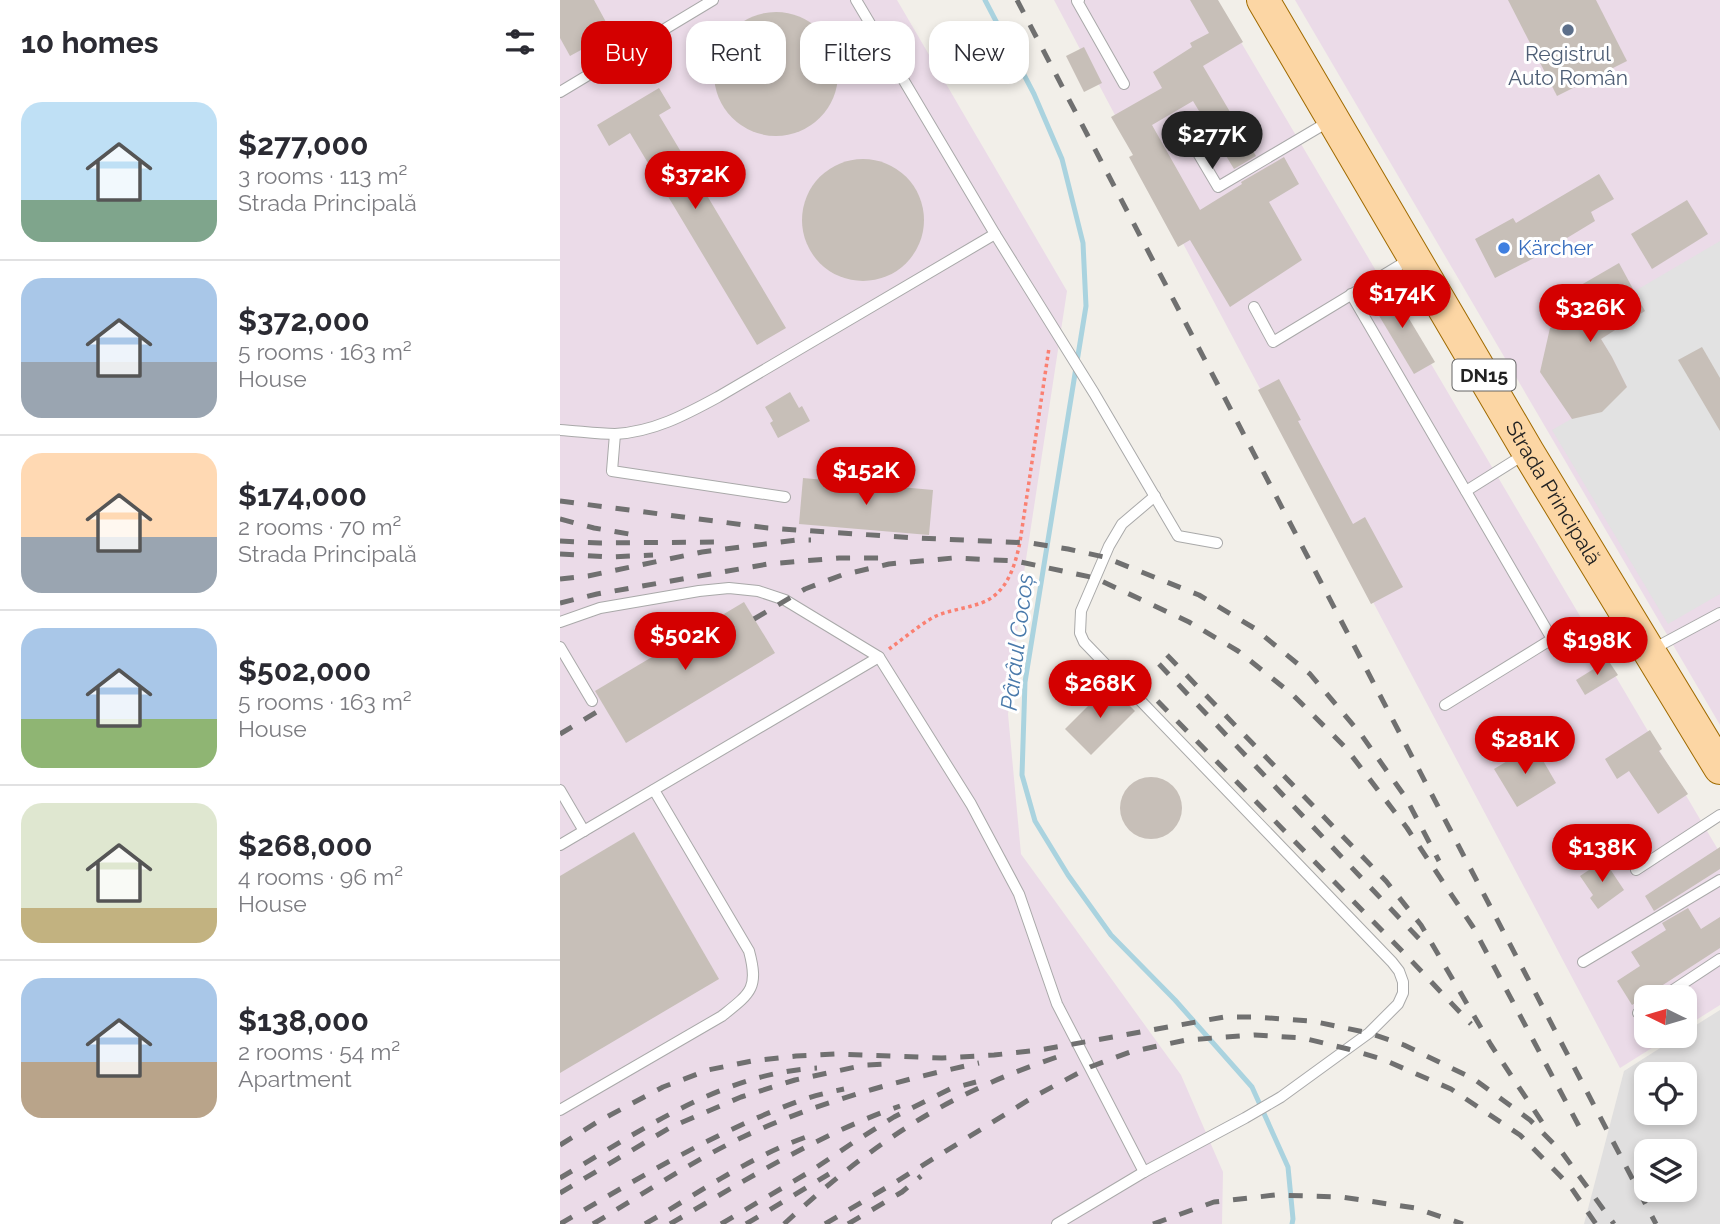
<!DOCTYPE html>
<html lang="en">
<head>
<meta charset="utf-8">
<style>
	body { margin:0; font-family:Raleway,sans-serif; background:#f7f7f7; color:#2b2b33; height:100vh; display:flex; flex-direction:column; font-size:26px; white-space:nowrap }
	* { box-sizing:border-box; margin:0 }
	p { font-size:23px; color:#7c7c81 }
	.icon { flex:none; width:38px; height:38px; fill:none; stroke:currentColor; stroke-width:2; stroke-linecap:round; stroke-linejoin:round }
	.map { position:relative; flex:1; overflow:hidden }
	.details { display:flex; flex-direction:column; background:#fff; width:560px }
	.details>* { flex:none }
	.hud { position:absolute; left:21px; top:21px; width:665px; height:63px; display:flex; gap:14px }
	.needle { width:46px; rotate:275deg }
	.controls { position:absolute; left:1074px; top:985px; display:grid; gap:14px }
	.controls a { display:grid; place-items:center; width:63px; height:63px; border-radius:14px; background:#fff; box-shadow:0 4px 10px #0003; font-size:35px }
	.price { position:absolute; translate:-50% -60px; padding:0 16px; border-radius:24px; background:#d40000; color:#fff; font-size:23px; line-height:46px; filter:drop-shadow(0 2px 4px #0008) }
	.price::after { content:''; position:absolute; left:50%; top:42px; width:21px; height:16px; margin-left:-10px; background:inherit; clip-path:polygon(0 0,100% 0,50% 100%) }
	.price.selected { background:#222; color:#fff }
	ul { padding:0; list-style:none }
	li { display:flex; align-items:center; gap:21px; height:175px; padding:0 21px }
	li+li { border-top:2px solid #e1e1e2 }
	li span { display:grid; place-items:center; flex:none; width:196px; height:140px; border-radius:21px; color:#555 }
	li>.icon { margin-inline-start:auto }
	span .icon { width:84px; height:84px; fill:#fffc; stroke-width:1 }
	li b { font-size:30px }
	h2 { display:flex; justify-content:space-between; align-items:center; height:84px; padding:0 21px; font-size:30px }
	.tag { padding:0 24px; border-radius:21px; background:#fff; box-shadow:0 4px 10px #0003; font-size:24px; line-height:63px }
	.tag.selected { background:#d40000; color:#fff }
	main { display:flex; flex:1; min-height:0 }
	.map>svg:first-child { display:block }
	.residential { fill:#e0dfdf; fill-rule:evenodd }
	.industrial { fill:#ebdbe8 }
	.parking { fill:#e2e2e2 }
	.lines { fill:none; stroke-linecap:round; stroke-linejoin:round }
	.stream { stroke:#aad3df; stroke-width:5 }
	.building { fill:#c7bfb8 }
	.lane-casing { stroke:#a9a9a9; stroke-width:12 }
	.primary-casing { stroke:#a06b00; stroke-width:34 }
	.path { stroke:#fa8072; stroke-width:3.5; stroke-dasharray:3.5 3.5; stroke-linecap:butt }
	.lane { stroke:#fff; stroke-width:10 }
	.primary { stroke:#fcd6a4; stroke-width:32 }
	.rail { stroke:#707070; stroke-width:5; stroke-dasharray:14 14; stroke-linecap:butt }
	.service-dot { fill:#5c6f8a; stroke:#fff; stroke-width:2.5 }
	.shop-dot { fill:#3f7fe0; stroke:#fff; stroke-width:2.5 }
	.labels { text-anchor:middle; stroke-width:6; stroke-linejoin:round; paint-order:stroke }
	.shield { fill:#fff; stroke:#646464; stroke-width:2 }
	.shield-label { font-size:19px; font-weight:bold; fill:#222 }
	.service-label { font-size:21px; fill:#4e5e75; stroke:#fff }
	.shop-label { font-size:21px; fill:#366cbe; stroke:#fff; text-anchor:start }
	.street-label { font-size:21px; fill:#222; stroke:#fff }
	.water-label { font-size:23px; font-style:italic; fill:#4a7aab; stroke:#fff }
</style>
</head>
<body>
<main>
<section class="details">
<h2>10 homes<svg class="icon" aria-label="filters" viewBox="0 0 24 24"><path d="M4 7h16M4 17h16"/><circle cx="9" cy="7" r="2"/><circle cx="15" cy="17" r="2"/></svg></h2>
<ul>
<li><span style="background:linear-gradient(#bfe0f5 70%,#7fa58c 0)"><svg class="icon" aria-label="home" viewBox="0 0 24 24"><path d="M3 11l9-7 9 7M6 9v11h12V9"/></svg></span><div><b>$277,000</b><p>3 rooms · 113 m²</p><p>Strada Principală</p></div></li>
<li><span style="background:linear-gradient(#a9c7e8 60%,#9aa5b1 0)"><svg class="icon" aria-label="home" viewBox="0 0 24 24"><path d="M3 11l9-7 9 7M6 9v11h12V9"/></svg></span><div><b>$372,000</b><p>5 rooms · 163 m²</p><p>House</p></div></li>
<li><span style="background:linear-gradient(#ffd9b3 60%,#9aa5b1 0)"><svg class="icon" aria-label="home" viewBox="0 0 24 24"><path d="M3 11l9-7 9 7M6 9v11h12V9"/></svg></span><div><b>$174,000</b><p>2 rooms · 70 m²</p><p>Strada Principală</p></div></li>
<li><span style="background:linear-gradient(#a9c7e8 65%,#8fb573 0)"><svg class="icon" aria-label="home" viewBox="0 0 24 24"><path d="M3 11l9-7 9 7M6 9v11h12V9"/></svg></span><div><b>$502,000</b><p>5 rooms · 163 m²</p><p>House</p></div></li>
<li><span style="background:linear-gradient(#dfe7d0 75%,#c2b280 0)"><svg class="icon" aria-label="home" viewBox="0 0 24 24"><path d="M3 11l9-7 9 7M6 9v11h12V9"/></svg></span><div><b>$268,000</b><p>4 rooms · 96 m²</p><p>House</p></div></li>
<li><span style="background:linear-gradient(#a9c7e8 60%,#b9a48a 0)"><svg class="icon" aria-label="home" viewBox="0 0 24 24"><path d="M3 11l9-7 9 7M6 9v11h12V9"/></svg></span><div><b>$138,000</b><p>2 rooms · 54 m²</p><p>Apartment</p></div></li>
</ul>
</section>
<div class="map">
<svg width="1160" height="1224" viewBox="0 0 1160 1224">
	<rect width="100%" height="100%" fill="#f2efe9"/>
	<path class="residential" d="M1160,1010V1224H1024L1064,1071L1119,1036H1125V1032ZM1087,1074H1125V1113H1087ZM1087,1152H1125V1190H1087Z"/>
	<g class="industrial">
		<polygon points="0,0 337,0 507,291 463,579 448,714 461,854 621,1075 663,1172 662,1224 0,1224"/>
		<polygon points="494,0 656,0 1160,853 1160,1005 1125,1027 1125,998 1087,998 1087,1036 1111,1036 1060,1068"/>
		<polygon points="735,0 1160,0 1160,725"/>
	</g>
	<polygon class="parking" points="1160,241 1160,594 1108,624 992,430 1067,387 1052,357 1041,339 1085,311 1075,291"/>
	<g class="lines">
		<polyline class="stream" points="425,0 474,94 502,159 523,243 526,306 465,682 462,775 475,821 508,875 551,935 615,1000 692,1087 728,1167 733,1219 732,1224"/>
	</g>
	<g class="building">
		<polygon points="0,0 34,0 52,33 10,56 0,38"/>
		<polygon points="630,0 658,0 683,42 643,66 696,156 674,169 633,101 592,125 640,210 682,184 681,182 724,157 739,184 709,202 742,260 670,307 630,240 618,247 569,157 573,155 551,117 602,88 593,72 632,47 630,43 649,33"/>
		<polygon points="948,0 1036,0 1067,61 997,96"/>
		<circle cx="216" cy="74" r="62"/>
		<polygon points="524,47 542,83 524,92 506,56"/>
		<polygon points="99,88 111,108 99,115 226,328 197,345 70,133 49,146 37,125"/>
		<circle cx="303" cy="220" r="61"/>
		<polygon points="1039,174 1054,199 1031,212 1035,221 974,258 935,278 915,239 953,218 956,223"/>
		<polygon points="1127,200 1148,234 1092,269 1071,234"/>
		<polygon points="1059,263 1085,311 1041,339 1052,357 1067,387 1042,412 1012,419 980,372 990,328 1013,315 1002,296"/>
		<polygon points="830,287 875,362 854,374 809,299"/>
		<polygon points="1142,347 1160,378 1160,431 1118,360"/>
		<polygon points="719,379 741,420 738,421 793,524 805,517 843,587 811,604 698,390"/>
		<polygon points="230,392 239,408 242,406 250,421 218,438 210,423 213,421 205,407"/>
		<polygon points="243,478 373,490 369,535 239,524"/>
		<polygon points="184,602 215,653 66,743 35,691"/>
		<polygon points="1048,660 1058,675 1025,695 1016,680"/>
		<polygon points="549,685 575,711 531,755 505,729"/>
		<polygon points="1090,730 1102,749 1099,751 1128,794 1098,814 1069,771 1057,779 1045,759"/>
		<polygon points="974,745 996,783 957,807 934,769"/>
		<circle cx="591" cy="808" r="31"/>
		<polygon points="74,832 159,979 0,1073 0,876"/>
		<polygon points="1160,847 1160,869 1094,911 1085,896"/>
		<polygon points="1044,860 1064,890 1038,909 1030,898 1033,895 1020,876"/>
		<polygon points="1128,908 1141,929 1160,917 1160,948 1072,1005 1057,981 1080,966 1071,952 1106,930 1102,923"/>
	</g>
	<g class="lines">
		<g class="lane-casing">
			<g id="lane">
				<polyline points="296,0 435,234 534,393 618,536 657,543"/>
				<polyline points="519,0 517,1 564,84"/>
				<polyline points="0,92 153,0"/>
				<polyline points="622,126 658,187 768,122"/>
				<polyline points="791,294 992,639 885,705"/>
				<polyline points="694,307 713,342 850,259"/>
				<path d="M0,430C18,431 37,434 55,434C93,432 125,415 158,397L435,234"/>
				<polyline points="55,434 52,471 225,497"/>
				<polyline points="906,491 965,454"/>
				<polyline points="0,622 40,608 139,591 169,588 198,591 225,600 319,657 411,804 459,894 497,1004 584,1172"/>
				<polyline points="0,647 32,701"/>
				<polyline points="1093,649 1160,613"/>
				<polyline points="0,790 24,831"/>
				<polyline points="0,845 319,657"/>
				<polyline points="1076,870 1160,815"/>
				<polyline points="1023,962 1160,880"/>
				<polyline points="1101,998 1160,959"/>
				<polyline points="1078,1013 1087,1007"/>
				<path d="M0,1110L162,1016C191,993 199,988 189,951L94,790"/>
				<polyline points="497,1224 584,1172 685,1118 721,1097 809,1033 838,1004 843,993 843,982 839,971 832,962 524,642 520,633 521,611 549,546 562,524 595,496"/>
			</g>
		</g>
		<g class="primary-casing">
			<g id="primary">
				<path id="s1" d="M703,0L968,452L1160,768"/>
			</g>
		</g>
		<path class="path" d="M329,649C343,639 358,626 374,617C388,610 405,609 421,603C447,594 455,566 460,542L489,348"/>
		<use href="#lane" class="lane"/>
		<use href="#primary" class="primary"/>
		<g class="rail">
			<polyline points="457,0 1096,1224"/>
			<polyline points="0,501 208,528 356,538 471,543 508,549 544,557 639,595 694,628 750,674 800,733 846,798 879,861"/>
			<polyline points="0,519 34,528 81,536"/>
			<polyline points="0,541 40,543 157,542"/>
			<polyline points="0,554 49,557 93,555"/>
			<polyline points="0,579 28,576 142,552 237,540 251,540"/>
			<polyline points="0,603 37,594 208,564 279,558 330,558"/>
			<polyline points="194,619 245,589 282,575 329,564 393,558 456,561 535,578 629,622 678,651 733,695 785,747 847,828 913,927 1022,1132"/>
			<polyline points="607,655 826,881 861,925 931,1045 984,1125"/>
			<polyline points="599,664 864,944"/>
			<polyline points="578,681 845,954 911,1024"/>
			<polyline points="0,734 45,707"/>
			<polyline points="0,1145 39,1121 103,1087 148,1070 192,1061 236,1056 275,1054 382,1058 434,1055 480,1050 664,1017 696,1017 752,1021 809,1033 844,1045 914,1079 970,1120 1001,1151 1054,1224"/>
			<path d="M0,1178C79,1132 162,1073 257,1068"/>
			<polyline points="0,1193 111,1127 181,1097 235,1080 305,1065 326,1064"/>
			<path d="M0,1224C79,1178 156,1131 242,1100C256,1095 270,1092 284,1089"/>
			<path d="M33,1224C83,1194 132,1161 185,1136C258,1102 340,1080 419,1063"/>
			<path d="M85,1224C139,1193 192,1155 252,1135"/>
			<path d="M110,1224C184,1181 259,1134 340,1106"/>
			<polyline points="161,1224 251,1171 294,1142 334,1117 390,1089 416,1082"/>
			<polyline points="186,1224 269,1174"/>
			<path d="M224,1224C275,1177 332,1132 394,1100C431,1081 469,1066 509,1053"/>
			<polyline points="265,1224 334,1183 475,1096 530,1067 570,1052 626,1040 695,1035 743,1038 788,1049 822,1059 891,1089 960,1135 1010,1186 1036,1224"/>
			<polyline points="288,1224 342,1192 361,1176"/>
			<polyline points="593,1224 654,1202 715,1195 782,1197 855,1208 903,1224"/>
		</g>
	</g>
	<circle class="service-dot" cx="1008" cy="30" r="7"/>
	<circle class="shop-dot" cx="944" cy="248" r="7"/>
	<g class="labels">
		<rect class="shield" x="892.5" y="359.5" width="63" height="31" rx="5"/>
		<g class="shield-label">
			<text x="924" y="382">DN15</text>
		</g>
		<g class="service-label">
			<text x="1008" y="61">Registrul<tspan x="1008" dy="24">Auto Român</tspan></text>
		</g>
		<g class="shop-label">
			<text x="958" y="255">Kärcher</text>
		</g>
		<g class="street-label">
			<text dy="7" stroke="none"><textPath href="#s1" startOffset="572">Strada Principală</textPath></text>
		</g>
		<g class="water-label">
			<text transform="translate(457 642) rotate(-83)" y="8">Pârâul Cocoș</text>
		</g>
	</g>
</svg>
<div class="controls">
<a><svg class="needle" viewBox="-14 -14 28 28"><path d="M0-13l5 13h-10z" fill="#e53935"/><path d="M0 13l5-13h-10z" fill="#7c7c81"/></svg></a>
<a><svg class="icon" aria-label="locate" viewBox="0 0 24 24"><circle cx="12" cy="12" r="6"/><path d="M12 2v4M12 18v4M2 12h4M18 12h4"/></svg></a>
<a><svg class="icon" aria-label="layers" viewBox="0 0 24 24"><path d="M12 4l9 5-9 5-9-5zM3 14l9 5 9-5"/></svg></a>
</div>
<b class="price selected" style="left:652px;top:171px">$277K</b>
<b class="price" style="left:135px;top:211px">$372K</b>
<b class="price" style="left:842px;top:330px">$174K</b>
<b class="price" style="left:1030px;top:344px">$326K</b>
<b class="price" style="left:306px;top:507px">$152K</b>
<b class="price" style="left:125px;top:672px">$502K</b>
<b class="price" style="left:1037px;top:677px">$198K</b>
<b class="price" style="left:540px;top:720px">$268K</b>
<b class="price" style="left:965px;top:776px">$281K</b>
<b class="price" style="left:1042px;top:884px">$138K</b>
<div class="hud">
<a class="tag selected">Buy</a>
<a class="tag">Rent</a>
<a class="tag">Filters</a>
<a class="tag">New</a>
</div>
</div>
</main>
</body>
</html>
